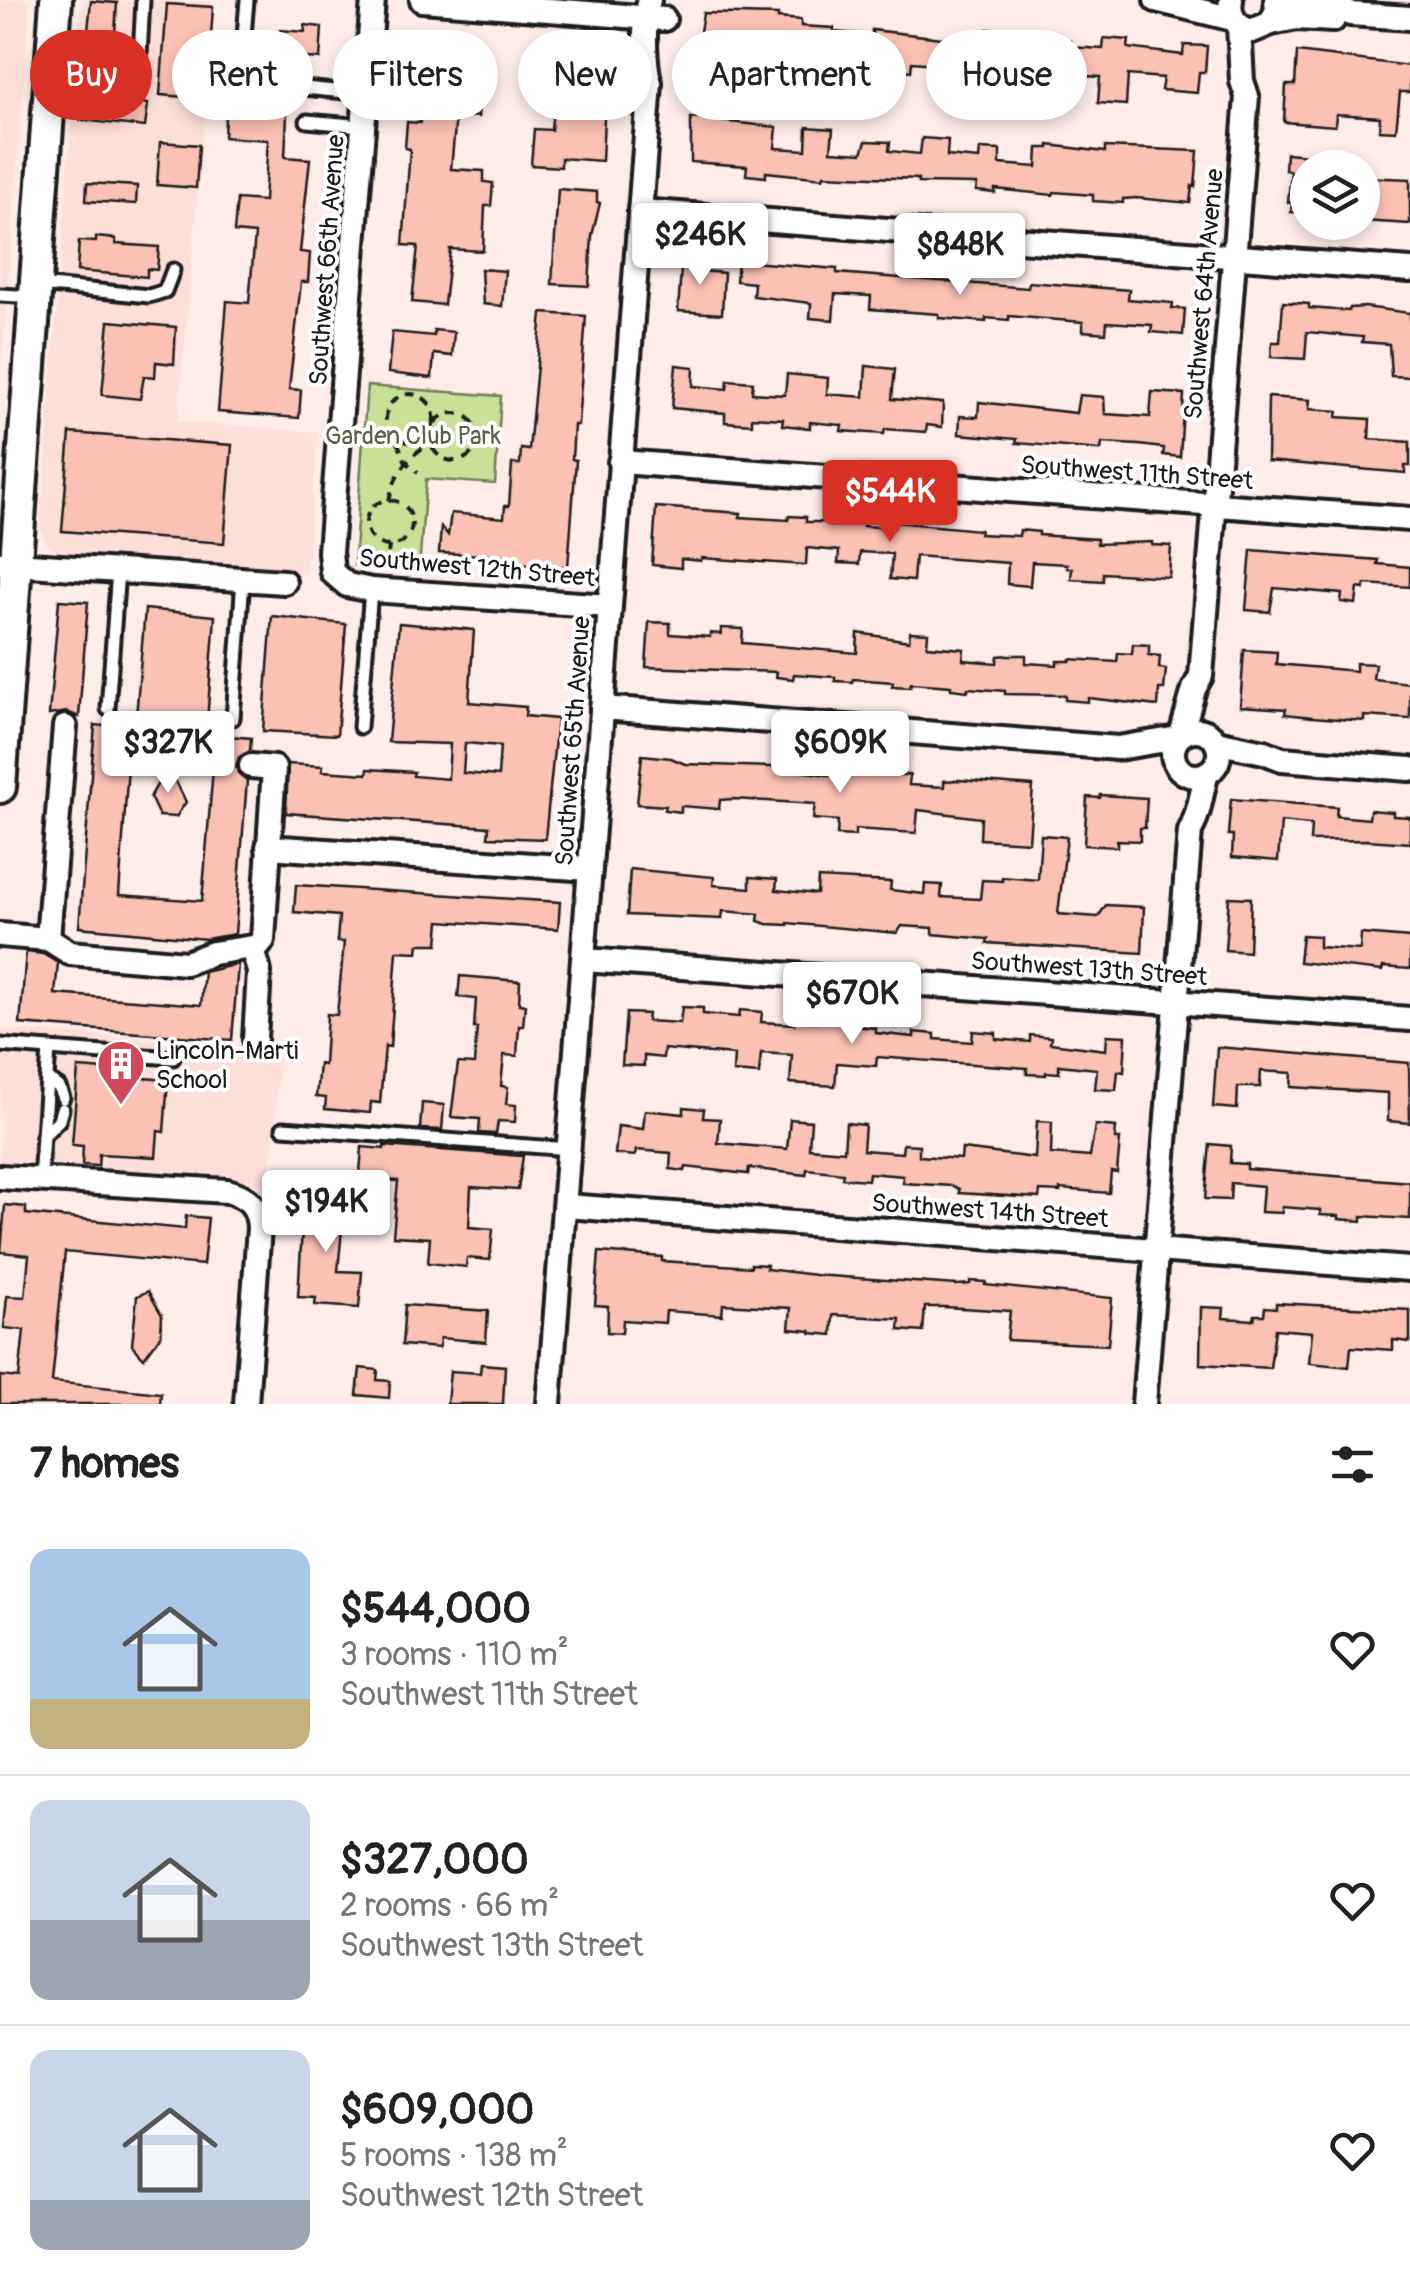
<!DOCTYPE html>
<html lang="en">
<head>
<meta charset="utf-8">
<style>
	body { margin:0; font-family:Pangolin,sans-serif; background:#f2f2f2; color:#222; height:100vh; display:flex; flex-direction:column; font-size:38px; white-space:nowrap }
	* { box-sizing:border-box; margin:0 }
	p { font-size:32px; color:#767676 }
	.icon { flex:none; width:55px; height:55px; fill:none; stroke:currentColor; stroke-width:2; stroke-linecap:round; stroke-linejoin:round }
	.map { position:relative; height:1404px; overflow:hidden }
	.panel { display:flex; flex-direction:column; background:#fff; flex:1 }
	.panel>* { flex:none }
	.top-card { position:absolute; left:30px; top:30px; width:1350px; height:90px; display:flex; gap:20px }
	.controls { position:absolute; left:1290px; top:150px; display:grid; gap:20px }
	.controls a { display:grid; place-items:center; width:90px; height:90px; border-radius:50%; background:#fff; box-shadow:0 5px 15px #0003; font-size:50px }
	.price { position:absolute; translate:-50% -85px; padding:0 22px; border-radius:10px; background:#fff; color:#222; font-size:32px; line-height:65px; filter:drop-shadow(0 2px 5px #0008) }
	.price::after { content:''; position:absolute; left:50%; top:60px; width:30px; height:22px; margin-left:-15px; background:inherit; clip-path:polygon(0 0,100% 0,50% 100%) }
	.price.on { background:#d93025; color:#fff }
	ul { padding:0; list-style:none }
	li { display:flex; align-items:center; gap:30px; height:250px; padding:0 30px }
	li+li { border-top:2px solid #e0e0e0 }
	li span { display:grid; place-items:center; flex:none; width:280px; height:200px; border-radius:20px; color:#555 }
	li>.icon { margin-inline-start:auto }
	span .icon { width:120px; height:120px; fill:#fffc; stroke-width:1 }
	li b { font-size:42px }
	h2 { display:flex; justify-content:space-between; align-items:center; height:120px; padding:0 30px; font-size:42px }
	.chip { padding:0 35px; border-radius:45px; background:#fff; box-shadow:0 5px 15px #0003; font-size:35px; line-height:90px }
	.chip.on { background:#d93025; color:#fff }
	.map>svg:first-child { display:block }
	.built { fill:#fddfd9 }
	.green { fill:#c9e197; stroke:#727e5a; stroke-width:2.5 }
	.building { fill:#fcc1b5; stroke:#1c1c1c; stroke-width:2.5; fill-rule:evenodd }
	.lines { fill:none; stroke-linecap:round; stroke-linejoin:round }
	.service-casing { stroke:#1c1c1c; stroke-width:19 }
	.minor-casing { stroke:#1c1c1c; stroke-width:30 }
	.secondary-casing { stroke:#1c1c1c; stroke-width:38 }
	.path { stroke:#1c1c1c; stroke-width:4; stroke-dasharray:10 8; stroke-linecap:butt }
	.service { stroke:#fff; stroke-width:11 }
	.minor { stroke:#fff; stroke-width:22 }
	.secondary { stroke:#fff; stroke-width:30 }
	.labels { text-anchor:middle; stroke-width:8; stroke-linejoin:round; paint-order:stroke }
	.street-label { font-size:25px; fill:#1c1c1c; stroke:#fff }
	.park-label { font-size:25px; fill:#596147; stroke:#fff }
	.poi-label { font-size:25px; fill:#1c1c1c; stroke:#fff; text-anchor:start }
</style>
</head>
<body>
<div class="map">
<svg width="1410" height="1404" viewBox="0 0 1410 1404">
	<rect width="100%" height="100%" fill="#feece9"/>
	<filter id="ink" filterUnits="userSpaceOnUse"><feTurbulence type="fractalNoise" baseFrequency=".01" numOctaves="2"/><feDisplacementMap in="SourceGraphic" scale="20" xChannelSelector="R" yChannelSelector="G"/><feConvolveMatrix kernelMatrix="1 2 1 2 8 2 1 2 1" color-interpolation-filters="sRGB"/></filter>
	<g filter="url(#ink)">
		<g class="built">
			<polygon points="0,0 30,0 0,383"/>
			<polygon points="86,0 215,2 178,421 318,432 306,574 58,552 47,544 40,529 80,12"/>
			<polygon points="2,1029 281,1049 269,1184 8,1169 0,1164"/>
		</g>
		<polygon class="green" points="367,386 501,396 495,484 426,479 419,570 354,565"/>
		<g class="building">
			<polygon points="91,1 117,3 115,33 88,31"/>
			<polygon points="167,4 213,7 209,65 289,71 285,157 310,159 300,252 310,253 308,282 301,282 289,389 301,390 299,418 218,412 227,301 249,303 255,234 234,232 237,199 264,201 268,140 224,137 226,100 160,95"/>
			<polygon points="703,13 778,15 778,18 801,20 801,26 834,28 834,32 872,35 872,30 986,43 987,29 1012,31 1012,37 1070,41 1069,47 1103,49 1104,38 1129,40 1128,48 1183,55 1184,45 1207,46 1205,72 1199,72 1197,93 1161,90 1163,78 1128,75 1126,105 1098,103 1100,77 1070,75 1070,85 1048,83 1048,73 1042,73 1042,69 1012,66 1007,96 981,94 984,68 912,62 911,71 882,68 882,61 799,54 788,56 787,59 767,57 768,43 733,40 733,45 721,44 720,59 696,57"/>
			<polygon points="305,25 322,27 320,59 278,56 280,30 305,32"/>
			<polygon points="443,32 465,34 465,37 472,38 469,80 481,81 478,117 456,115 451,169 484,171 484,182 493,183 491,206 485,206 483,251 450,249 444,305 412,302 418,246 403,245 410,149 405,148 407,122 420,123 424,67 412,66 412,33 443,36"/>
			<polygon points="539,47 607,55 602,161 561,158 561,167 531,165 534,129 551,130 556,77 536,75"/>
			<polygon points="1297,52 1410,66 1410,92 1400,92 1396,131 1379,130 1380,117 1336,114 1335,126 1284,122 1286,85 1295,85"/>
			<polygon points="83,93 148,104 145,127 80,120"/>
			<polygon points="691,118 777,127 775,148 806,150 807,127 833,129 831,151 862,153 866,141 890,142 889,151 920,154 922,138 948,140 947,156 979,159 980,149 1000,150 1000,164 1037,167 1038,148 1049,148 1049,145 1105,152 1105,147 1198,151 1195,187 1192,186 1190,203 1136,198 1123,199 1123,203 1093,201 1093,195 1054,192 1053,195 995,189 995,193 976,191 977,184 918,183 918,179 824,175 823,178 766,172 766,177 746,175 747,166 691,162"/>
			<polygon points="160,142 199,145 196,188 157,185"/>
			<polygon points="1286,153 1308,155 1308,213 1291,212 1292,203 1288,202 1291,171 1285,170"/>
			<polygon points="1362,177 1410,179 1410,224 1362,221"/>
			<polygon points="87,183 137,186 136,204 86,201"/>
			<polygon points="558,189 597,192 597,202 600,203 592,236 589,286 552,284"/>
			<polygon points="96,237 116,239 116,244 159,247 157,270 147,269 147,277 77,271 79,241 96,242"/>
			<polygon points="682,256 704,258 703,271 724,273 722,314 678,311"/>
			<polygon points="738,261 837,269 837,273 1028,288 1029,282 1129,290 1128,299 1173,303 1172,308 1185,309 1183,335 1151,332 1152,325 1107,322 1106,333 1083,331 1083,322 1009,316 1009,320 986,318 986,322 939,318 939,314 870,309 871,296 835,294 833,320 810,318 811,303 753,296 754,283 736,281"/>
			<polygon points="481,269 505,271 502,306 483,304"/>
			<polygon points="1283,302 1309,304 1309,308 1349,311 1350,308 1365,307 1410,313 1410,377 1391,376 1389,344 1362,342 1363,337 1307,332 1305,359 1271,357 1272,342 1280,342"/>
			<polygon points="542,313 586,316 578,425 574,425 572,459 576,460 568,567 503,562 504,556 439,553 441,527 448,535 451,513 504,518 505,506 509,506 512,464 520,464 521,449 529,450"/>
			<polygon points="109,321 176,327 174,364 156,362 155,377 144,376 140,399 102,395"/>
			<polygon points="434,330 454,332 452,356 434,354 432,378 388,373 392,332 434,336"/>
			<polygon points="676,365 694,367 693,386 727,389 728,380 753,382 752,393 785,395 787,374 828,378 827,394 864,397 866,366 895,369 892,399 943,403 942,427 927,425 926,432 885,429 884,434 841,431 842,425 810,422 810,428 782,425 783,419 752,417 752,424 725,422 725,413 672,408"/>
			<polygon points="1152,392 1184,394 1180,457 1163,455 1164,448 1139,445 1102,443 1101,450 1016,443 1017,439 959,434 960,416 978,417 979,402 1076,413 1079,395 1104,397 1105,414 1150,417"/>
			<polygon points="1268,397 1310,400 1309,409 1338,411 1337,417 1370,419 1369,439 1410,442 1410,466 1405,466 1405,473 1267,461"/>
			<polygon points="70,433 232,445 224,543 62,531"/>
			<polygon points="656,507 741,513 740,517 788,520 789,516 806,517 806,522 863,522 863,526 894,528 895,522 980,530 979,534 1019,536 1020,530 1039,532 1039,535 1097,539 1097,544 1152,542 1152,545 1171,546 1169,577 1103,573 1103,581 1071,579 1072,568 1067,568 1067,564 1032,562 1030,586 1007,584 1008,563 915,556 913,581 890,579 892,554 860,552 859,564 838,563 839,551 807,548 806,565 702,558 701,561 681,559 681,568 652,565"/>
			<polygon points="1251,550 1378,560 1377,564 1410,567 1410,587 1365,584 1364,589 1358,588 1356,604 1341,602 1342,594 1274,588 1270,612 1246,610"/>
			<polygon points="59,600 88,602 79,717 67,712 49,715"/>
			<path d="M145,609L215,616L206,734L251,738L250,751L239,757L236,766L238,773L247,780L235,934L206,939L79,927L95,725L135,729ZM129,752L134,762L206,768L214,756L202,901L119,895Z"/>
			<polygon points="272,616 346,624 337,735 263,731"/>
			<polygon points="649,622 670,623 670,634 710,637 710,633 721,634 721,628 743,629 742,643 857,653 858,633 909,641 910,632 928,633 927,646 964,649 963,660 997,663 998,656 1009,655 1026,655 1026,663 1057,665 1057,661 1070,661 1070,659 1117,662 1118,653 1132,654 1133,644 1149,645 1149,655 1160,656 1159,668 1166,669 1164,689 1159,689 1158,706 1088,698 1088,702 1065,700 1065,695 1005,694 1005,691 968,688 968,691 951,689 951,686 911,683 910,687 892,686 893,682 853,679 852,682 835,681 835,677 794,674 793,679 776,677 777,672 646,667"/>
			<path d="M399,623L474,630L469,702L526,707L525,716L557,719L545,839L488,837L489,827L286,813L288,764L323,766L322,771L367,774L368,769L414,772L413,776L448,779L450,744L388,742ZM465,743L500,746L498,776L463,773Z"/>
			<polygon points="1244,650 1277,652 1276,664 1356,671 1356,663 1375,664 1373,679 1410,683 1410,719 1364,716 1364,721 1312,717 1285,714 1286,709 1240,706"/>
			<polygon points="642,755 671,758 685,764 771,767 843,777 843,774 910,775 909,785 944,787 944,781 959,780 1033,786 1029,842 980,839 981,818 918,810 916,833 855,829 855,836 837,835 838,821 813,819 815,804 733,799 720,800 719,809 681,806 681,812 665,810 666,806 637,804"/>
			<polygon points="168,766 186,802 176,817 159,816 150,797"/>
			<polygon points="1100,795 1147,798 1145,828 1140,828 1140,841 1117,840 1117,847 1084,845 1087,797 1100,798"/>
			<polygon points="1231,799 1337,807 1336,816 1369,819 1370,810 1393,812 1393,816 1410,817 1410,843 1367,840 1310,841 1311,825 1281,822 1278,861 1232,857 1233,835 1228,835"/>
			<polygon points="1041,835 1067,837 1058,914 1098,917 1106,905 1144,907 1142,953 987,943 988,939 933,934 933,928 902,926 897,933 788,923 788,925 767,924 758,921 759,914 723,911 722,919 627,915 630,869 714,877 713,885 750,888 750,877 777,879 776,890 817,894 818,878 891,882 890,890 924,894 925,884 942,885 941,897 980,899 982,880 1002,881 1002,877 1038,880"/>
			<polygon points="296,885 560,902 558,929 440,921 438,944 419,944 418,952 397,951 390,1047 385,1046 380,1103 371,1102 370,1113 325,1109 326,1098 316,1097 319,1064 324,1065 327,1014 337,1015 344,942 337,942 339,916 294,912"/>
			<polygon points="1229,897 1251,898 1249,952 1225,950"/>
			<polygon points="1361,934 1410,938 1410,969 1383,967 1382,971 1299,962 1302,935 1319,936 1319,947 1360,950"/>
			<polygon points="26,952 43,954 58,963 55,994 201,1005 204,972 238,964 232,1040 20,1024"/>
			<polygon points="460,976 520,981 519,1004 525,1005 523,1026 519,1026 517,1056 504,1055 501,1086 508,1087 506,1104 516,1105 515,1122 498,1121 496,1134 479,1133 480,1119 451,1117 458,1063 474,1064 477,1028 474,1028 476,999 458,997"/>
			<polygon points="682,1007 703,1008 703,1014 739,1017 740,1010 762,1012 761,1022 794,1024 794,1020 819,1022 820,1017 844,1019 843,1025 876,1028 876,1033 914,1037 914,1032 935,1034 935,1039 972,1042 973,1031 996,1033 996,1039 1030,1042 1030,1035 1051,1037 1050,1043 1106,1050 1107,1035 1126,1036 1124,1072 1118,1071 1116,1090 1095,1089 1097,1069 1059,1065 1059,1073 1046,1072 1046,1075 1027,1074 1027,1068 877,1057 876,1066 837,1063 835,1086 790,1083 792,1055 761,1053 759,1074 733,1072 734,1055 664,1049 663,1058 644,1056 644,1066 622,1065 626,1013 648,1014 647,1021 680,1023"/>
			<polygon points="1217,1047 1409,1063 1410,1123 1388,1121 1388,1093 1291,1087 1292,1073 1261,1071 1260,1087 1238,1087 1237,1109 1213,1107"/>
			<polygon points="78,1068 106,1070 106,1075 168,1080 164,1132 158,1131 156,1157 99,1154 98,1166 82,1165 83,1146 72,1145"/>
			<polygon points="422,1103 444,1105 442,1130 420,1129"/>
			<polygon points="684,1107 704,1109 703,1118 720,1119 718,1143 787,1149 790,1119 811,1121 809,1148 844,1151 846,1123 865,1125 863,1150 902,1153 903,1144 919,1145 919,1156 961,1159 962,1149 1035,1158 1037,1121 1052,1122 1051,1154 1090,1157 1095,1125 1116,1127 1115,1139 1120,1139 1117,1173 1111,1172 1109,1193 1060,1189 1060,1192 1040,1191 1039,1198 959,1193 959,1189 953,1186 903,1183 903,1176 869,1173 868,1180 842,1178 843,1173 807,1169 806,1175 749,1168 748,1174 686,1167 685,1171 670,1169 671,1153 636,1150 635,1156 615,1154 618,1126 643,1129 645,1110 684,1114"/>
			<polygon points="1210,1144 1231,1146 1230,1163 1247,1164 1247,1169 1410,1182 1410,1219 1362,1216 1362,1221 1339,1219 1339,1216 1320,1215 1320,1210 1282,1207 1282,1213 1261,1212 1263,1186 1231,1183 1230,1200 1205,1199"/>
			<polygon points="384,1146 523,1156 518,1190 471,1187 469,1227 493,1229 490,1260 467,1258 466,1267 428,1263 430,1238 393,1236 398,1181 381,1180 382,1175 360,1173 362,1147 384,1149"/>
			<polygon points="304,1194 345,1198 338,1271 362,1272 359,1308 315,1305 316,1298 298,1297"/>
			<polygon points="5,1205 26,1207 26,1214 185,1229 186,1216 208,1218 203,1265 65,1252 52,1382 161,1393 160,1404 0,1404 0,1376 19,1378 24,1330 4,1328 7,1296 25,1297 29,1255 1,1252"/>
			<polygon points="599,1252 662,1257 662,1261 751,1267 751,1264 767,1265 766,1269 815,1275 957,1285 970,1284 970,1281 986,1282 985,1285 1112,1298 1108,1345 1007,1340 1010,1311 944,1307 925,1307 923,1332 899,1330 900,1319 833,1315 832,1335 811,1333 811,1331 789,1329 791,1308 723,1304 722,1315 666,1311 665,1323 623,1320 622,1333 607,1332 608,1306 595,1305"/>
			<polygon points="148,1291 162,1315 161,1335 144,1358 132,1345 137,1296"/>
			<polygon points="1276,1303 1410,1310 1410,1342 1393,1340 1393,1350 1351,1347 1349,1367 1309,1363 1312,1332 1275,1329 1270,1368 1200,1364 1201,1307 1224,1308 1223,1318 1254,1320 1255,1315 1264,1315 1265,1307 1276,1308"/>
			<polygon points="405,1305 488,1311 486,1342 440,1338 439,1348 402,1345"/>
			<polygon points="481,1364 505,1366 503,1404 447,1404 450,1371 480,1373"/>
			<polygon points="360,1368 378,1370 377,1380 390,1381 389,1398 357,1395"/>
		</g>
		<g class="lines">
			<g class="service-casing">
				<g id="service">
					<polyline points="243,48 247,0"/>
					<polyline points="54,58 130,65 140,56 143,0"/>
					<polyline points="304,88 365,94"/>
					<polyline points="307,121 363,126"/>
					<polyline points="40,285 149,296 165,291 173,270"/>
					<polyline points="0,295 35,297"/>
					<polyline points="108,709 118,570"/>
					<polyline points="233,718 243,579"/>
					<polyline points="360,727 371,590"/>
					<polyline points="0,1045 49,1049"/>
					<polyline points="47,1079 59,1087 63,1098"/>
					<polyline points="283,1128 570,1149"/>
					<polyline points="43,1136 59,1120 62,1109"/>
					<polyline points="40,1180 49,1049 173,1058"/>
				</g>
			</g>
			<g class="minor-casing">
				<g id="minor">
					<polyline points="373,0 330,552 332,572 347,585 371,590 610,606"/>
					<polyline points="422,0 664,19"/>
					<polyline points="1156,0 1233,19"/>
					<path d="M1231,0C1228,16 1236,27 1252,31L1271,23L1277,9L1276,0"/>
					<polyline points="1294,0 1334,5 1350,14 1410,18"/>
					<polyline points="1271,23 1297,18 1333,20"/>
					<polyline points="640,211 1410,270"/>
					<polyline points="620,462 1410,519"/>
					<polyline points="0,563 284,582"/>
					<polyline points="602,708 1118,748 1178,738"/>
					<circle cx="1196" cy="753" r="23"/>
					<polyline points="1181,735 1194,689 1201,676 1247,96 1242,81 1239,26"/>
					<polyline points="1216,742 1264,752 1282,759 1410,769"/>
					<polyline points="268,847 590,869"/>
					<polyline points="0,935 48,939 70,953 186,963 213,953 259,946 263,940 274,768 251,766"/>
					<polyline points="48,939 65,727"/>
					<polyline points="253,949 259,972 255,1039"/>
					<polyline points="584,960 1410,1019"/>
					<path d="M0,1177L227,1191C248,1196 258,1206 259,1228L246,1404"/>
					<polyline points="566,1206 1410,1269"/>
					<path d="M549,1404L650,83C644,65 643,18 649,0"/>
					<path d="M1144,1404L1190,831C1200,813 1201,792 1207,773"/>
				</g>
			</g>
			<g class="secondary-casing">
				<polyline id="secondary" points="0,787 56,0"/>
			</g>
			<g class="path">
				<circle cx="410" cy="418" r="24"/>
				<circle cx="454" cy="437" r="24"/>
				<polyline points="361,429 390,435"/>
				<polyline points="397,441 406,462 418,472"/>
				<circle cx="389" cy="523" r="23"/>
				<path d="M389,501C394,475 408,455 431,443"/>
				<polyline points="386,571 389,546"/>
			</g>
			<use href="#service" class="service"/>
			<use href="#minor" class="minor"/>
			<use href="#secondary" class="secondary"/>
		</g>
	</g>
	<defs>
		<g id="building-pin" transform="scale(2.5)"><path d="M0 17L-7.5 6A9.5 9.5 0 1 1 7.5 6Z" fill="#d1495b" stroke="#fff"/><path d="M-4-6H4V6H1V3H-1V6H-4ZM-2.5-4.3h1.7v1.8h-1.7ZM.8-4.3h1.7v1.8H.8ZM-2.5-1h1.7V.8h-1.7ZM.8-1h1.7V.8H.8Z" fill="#fff"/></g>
	</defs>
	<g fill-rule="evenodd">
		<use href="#building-pin" x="121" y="1064"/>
	</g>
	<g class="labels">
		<g class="street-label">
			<text transform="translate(326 260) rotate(-86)" y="9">Southwest 66th Avenue</text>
			<text transform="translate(1203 294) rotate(-85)" y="9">Southwest 64th Avenue</text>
			<text transform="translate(1137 472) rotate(4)" y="9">Southwest 11th Street</text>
			<text transform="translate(477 567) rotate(5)" y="9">Southwest 12th Street</text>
			<text transform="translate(572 741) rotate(-86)" y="9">Southwest 65th Avenue</text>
			<text transform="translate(1089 968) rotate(4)" y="9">Southwest 13th Street</text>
			<text transform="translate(990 1210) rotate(4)" y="9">Southwest 14th Street</text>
		</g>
		<g class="park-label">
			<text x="413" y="444">Garden Club Park</text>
		</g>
		<g class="poi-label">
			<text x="156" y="1059">Lincoln-Marti<tspan x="156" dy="29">School</tspan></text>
		</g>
	</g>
</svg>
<div class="controls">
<a><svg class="icon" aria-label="layers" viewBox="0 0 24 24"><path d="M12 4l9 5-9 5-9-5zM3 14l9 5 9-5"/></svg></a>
</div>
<b class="price" style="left:700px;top:288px">$246K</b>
<b class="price" style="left:960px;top:298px">$848K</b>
<b class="price on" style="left:890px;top:545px">$544K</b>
<b class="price" style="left:168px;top:796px">$327K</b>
<b class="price" style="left:840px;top:796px">$609K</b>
<b class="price" style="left:852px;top:1047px">$670K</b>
<b class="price" style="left:326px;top:1255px">$194K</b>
<div class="top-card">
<a class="chip on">Buy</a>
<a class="chip">Rent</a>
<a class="chip">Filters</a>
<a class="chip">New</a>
<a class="chip">Apartment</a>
<a class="chip">House</a>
</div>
</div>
<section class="panel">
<h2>7 homes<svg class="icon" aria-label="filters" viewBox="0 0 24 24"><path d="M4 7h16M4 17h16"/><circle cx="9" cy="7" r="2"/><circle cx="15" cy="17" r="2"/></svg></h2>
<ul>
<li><span style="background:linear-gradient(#a9c7e8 75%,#c2b280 0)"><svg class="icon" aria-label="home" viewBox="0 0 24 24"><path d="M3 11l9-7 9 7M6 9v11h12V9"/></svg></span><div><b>$544,000</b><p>3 rooms · 110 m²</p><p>Southwest 11th Street</p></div><svg class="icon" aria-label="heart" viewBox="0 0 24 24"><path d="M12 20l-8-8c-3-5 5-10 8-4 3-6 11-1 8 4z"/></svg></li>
<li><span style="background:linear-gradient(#c9d6e8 60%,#9aa5b1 0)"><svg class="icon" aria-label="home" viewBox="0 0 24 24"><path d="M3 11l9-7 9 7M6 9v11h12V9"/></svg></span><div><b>$327,000</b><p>2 rooms · 66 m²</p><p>Southwest 13th Street</p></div><svg class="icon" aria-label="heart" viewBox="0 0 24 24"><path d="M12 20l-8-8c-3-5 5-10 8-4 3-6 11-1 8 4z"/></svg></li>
<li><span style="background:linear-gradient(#c9d6e8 75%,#9aa5b1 0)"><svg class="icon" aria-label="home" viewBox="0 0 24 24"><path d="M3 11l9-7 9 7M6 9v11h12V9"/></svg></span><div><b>$609,000</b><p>5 rooms · 138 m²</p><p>Southwest 12th Street</p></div><svg class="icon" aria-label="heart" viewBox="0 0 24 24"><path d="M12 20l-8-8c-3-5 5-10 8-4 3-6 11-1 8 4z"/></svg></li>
</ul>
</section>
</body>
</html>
